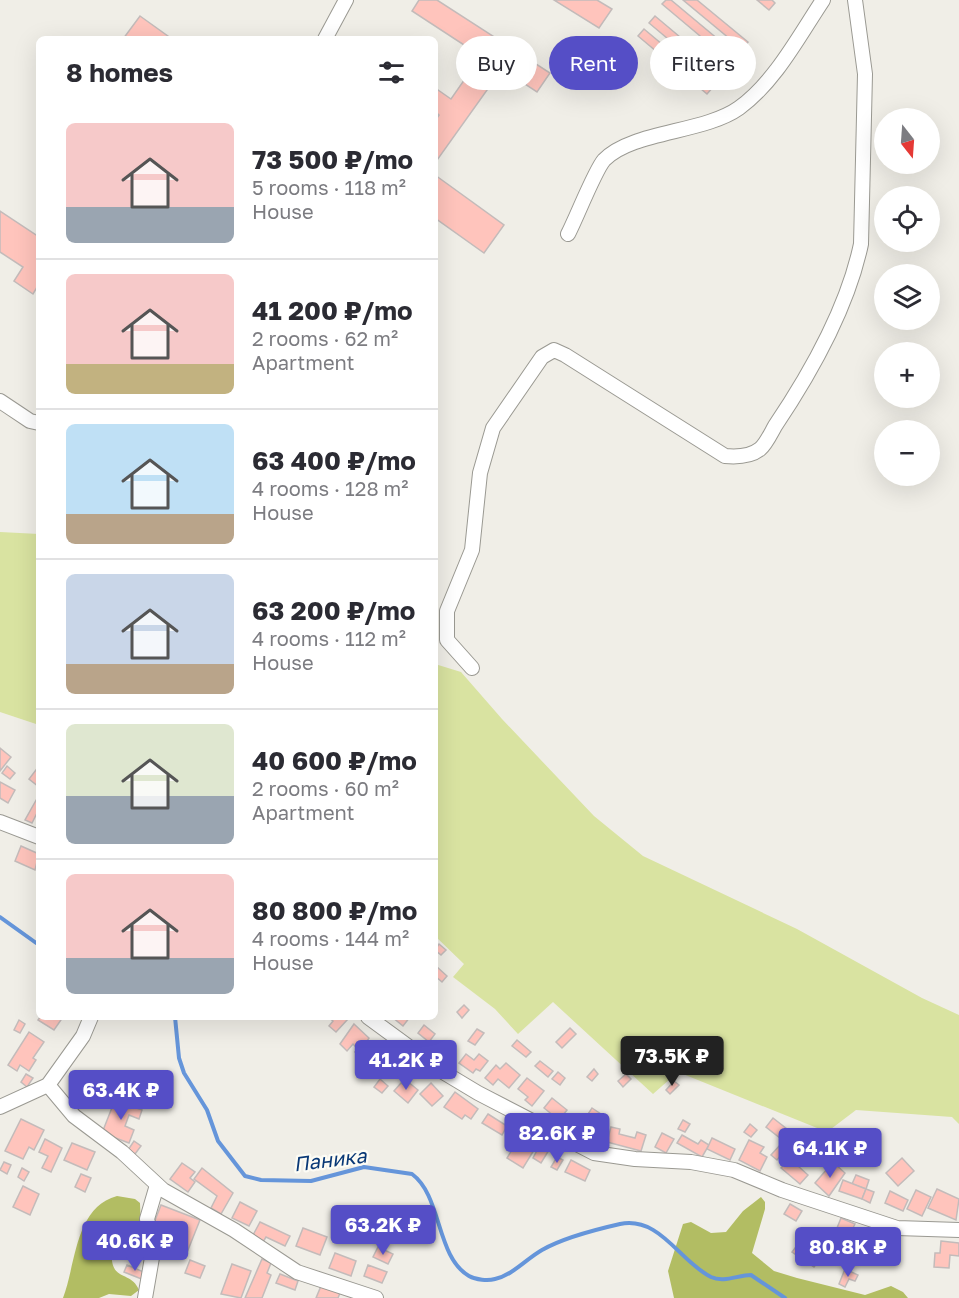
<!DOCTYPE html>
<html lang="en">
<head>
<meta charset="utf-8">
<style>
	body { margin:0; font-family:"Golos Text",sans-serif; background:#f2f2f3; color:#2b2b33; height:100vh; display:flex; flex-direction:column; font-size:22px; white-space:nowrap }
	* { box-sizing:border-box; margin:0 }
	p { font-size:20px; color:#7c7c81 }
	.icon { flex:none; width:33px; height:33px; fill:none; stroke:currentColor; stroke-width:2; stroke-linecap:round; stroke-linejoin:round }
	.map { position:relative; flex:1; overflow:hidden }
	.sheet { position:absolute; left:36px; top:36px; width:402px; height:984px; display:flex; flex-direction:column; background:#fff; border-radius:9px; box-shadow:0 6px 24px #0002 }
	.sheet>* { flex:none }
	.banner { position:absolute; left:456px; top:36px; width:412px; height:54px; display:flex; gap:12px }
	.needle { width:39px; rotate:163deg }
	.controls { position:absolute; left:874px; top:108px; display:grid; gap:12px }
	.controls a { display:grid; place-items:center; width:66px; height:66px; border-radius:50%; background:#fff; box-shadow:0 6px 24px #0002; font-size:30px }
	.price { position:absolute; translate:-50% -51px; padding:0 14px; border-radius:6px; background:#554ec6; color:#fff; font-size:20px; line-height:39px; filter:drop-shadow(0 2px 3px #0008) }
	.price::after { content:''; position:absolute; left:50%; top:36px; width:18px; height:14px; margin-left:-9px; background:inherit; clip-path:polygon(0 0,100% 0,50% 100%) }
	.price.selected { background:#222; color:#fff }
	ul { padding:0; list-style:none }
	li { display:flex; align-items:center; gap:18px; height:150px; padding:0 30px }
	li+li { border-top:2px solid #e1e1e2 }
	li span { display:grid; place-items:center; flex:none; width:168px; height:120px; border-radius:9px; color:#555 }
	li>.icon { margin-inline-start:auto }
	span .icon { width:72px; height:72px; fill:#fffc; stroke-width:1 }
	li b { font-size:26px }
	h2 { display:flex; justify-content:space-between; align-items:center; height:72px; padding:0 30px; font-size:26px }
	.tag { padding:0 21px; border-radius:27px; background:#fff; box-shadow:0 6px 24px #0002; font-size:21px; line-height:54px }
	.tag.selected { background:#554ec6; color:#fff }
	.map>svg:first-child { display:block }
	.green { fill:#d9e3a1 }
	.forest { fill:#b2bd63 }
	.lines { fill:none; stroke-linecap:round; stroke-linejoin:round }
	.stream { stroke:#6595da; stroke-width:4 }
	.building { fill:#ffc4bc; stroke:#c3bbba; stroke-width:1.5 }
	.minor-casing { stroke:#9a9992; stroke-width:16 }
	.minor { stroke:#fff; stroke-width:14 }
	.labels { text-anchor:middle; stroke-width:4.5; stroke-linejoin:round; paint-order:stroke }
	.water-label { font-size:20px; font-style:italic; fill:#093876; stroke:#fdfcf5 }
</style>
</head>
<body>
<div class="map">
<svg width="959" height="1298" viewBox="0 0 959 1298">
	<rect width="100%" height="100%" fill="#f0eee7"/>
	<g class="green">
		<polygon points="0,532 39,534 39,725 0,712"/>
		<polygon points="435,664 461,672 502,719 594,816 643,856 797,929 922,998 959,1015 959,1124 952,1117 856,1110 827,1132 678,1072 653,1094 553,1002 518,1034 495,1009 453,977 464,964 435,936"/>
	</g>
	<g class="forest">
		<path d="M117,1196L135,1199L140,1203L141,1229L134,1236L124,1235L113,1243C106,1285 130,1268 139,1290L131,1296L109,1294L99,1298H63C76,1264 75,1207 117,1196Z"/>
		<polygon points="761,1197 765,1202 765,1209 752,1253 774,1271 797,1278 865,1295 891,1286 903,1292 908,1298 674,1298 668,1271 683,1224 691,1222 711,1233 726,1232 743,1211"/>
	</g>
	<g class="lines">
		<g class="stream">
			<polyline points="0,917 39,945"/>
			<path d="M175,1017L179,1058L184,1073L207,1110L218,1141L245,1176L261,1180L311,1181L364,1167L412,1174C442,1196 436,1257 469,1276C476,1280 488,1281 495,1279C513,1275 526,1259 542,1250C561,1239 598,1229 620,1224C660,1216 679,1261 711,1277C724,1283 738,1275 751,1275L785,1298"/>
		</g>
	</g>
	<g class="building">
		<polygon points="419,0 437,0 550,73 537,92 502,69 435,163 435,121 439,115 435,111 435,94 438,90 451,99 481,56 412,11"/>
		<polygon points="554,0 597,0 612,9 599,28"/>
		<polygon points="666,0 671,0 737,55 731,62 662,4"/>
		<polygon points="683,0 697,0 748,42 742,49"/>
		<polygon points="757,0 772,0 775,3 769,10"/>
		<polygon points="140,16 172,39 123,39"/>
		<polygon points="655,16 724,74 718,81 649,23"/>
		<polygon points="644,29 713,87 707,94 638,36"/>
		<polygon points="435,175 504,225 484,253 435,218"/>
		<polygon points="0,211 39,237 39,284 33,294 14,281 23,267 0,252"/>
		<polygon points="0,748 11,757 0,771"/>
		<polygon points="7,766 15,773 10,779 2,773"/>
		<polygon points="39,766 39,787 29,779"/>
		<polygon points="0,782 15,790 8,803 0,798"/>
		<polygon points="39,795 39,809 32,823 25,820"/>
		<polygon points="21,846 39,854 35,870 15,861"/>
		<polygon points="439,944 446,950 441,955 435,950"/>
		<polygon points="436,966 447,976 442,982 435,976"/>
		<polygon points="464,1005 469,1010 462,1018 457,1012"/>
		<polygon points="40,1017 63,1017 54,1030 38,1020"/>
		<polygon points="328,1017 343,1017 347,1020 336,1032 329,1026 333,1021"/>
		<polygon points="392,1017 410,1017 403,1026"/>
		<polygon points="19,1020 25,1024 20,1033 14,1030"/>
		<polygon points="354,1024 369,1038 367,1041 373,1046 362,1058 355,1052 358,1049 353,1044 347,1051 340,1044"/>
		<polygon points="424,1025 435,1034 429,1042 418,1033"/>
		<polygon points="570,1028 576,1034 562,1048 556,1042"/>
		<polygon points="477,1029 484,1033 475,1045 468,1041"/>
		<polygon points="29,1032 44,1042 33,1058 36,1060 29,1071 20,1065 17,1071 8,1065"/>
		<polygon points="517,1040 531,1052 526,1057 512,1046"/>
		<polygon points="466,1054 474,1060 479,1054 488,1061 480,1071 476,1069 473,1073 459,1063"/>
		<polygon points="398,1059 407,1067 399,1076 390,1069"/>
		<polygon points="540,1061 553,1071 548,1077 535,1066"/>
		<polygon points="506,1063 520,1075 509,1088 498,1079 493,1085 485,1078 496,1065 500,1069"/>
		<polygon points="594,1069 598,1074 592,1081 587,1077"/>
		<polygon points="558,1072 565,1078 560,1085 552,1079"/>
		<polygon points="26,1074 33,1078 27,1087 21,1082"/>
		<polygon points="626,1074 631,1079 623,1087 618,1081"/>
		<polygon points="527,1078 544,1091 532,1106 525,1100 528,1097 518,1089"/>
		<polygon points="380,1079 388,1086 382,1093 374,1087"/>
		<polygon points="407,1081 418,1090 408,1103 394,1091 401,1083 404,1085"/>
		<polygon points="674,1081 679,1085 670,1094 666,1090"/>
		<polygon points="431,1083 443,1096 432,1106 420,1094"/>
		<polygon points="455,1092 478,1109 471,1119 465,1115 462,1119 444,1107"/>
		<polygon points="552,1098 567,1110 559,1120 544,1108"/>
		<polygon points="115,1100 142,1110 139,1119 129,1115 125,1126 134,1130 129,1143 102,1133"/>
		<polygon points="592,1108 607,1118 597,1133 582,1123"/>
		<polygon points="488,1114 507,1126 502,1135 482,1123"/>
		<polygon points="569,1115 582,1123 577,1131 564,1122"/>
		<polygon points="773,1118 792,1133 785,1142 766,1127"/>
		<polygon points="21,1119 44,1130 34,1150 29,1147 23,1159 5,1151"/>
		<polygon points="683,1120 690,1124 685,1132 678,1129"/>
		<polygon points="750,1124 757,1130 751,1137 744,1132"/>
		<polygon points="611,1127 620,1129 619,1134 635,1138 637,1132 646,1135 641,1151 607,1142"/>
		<polygon points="812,1132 818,1137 798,1166 808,1175 800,1184 781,1168 791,1157 786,1153 793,1145 797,1149"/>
		<polygon points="662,1133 674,1139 666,1153 655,1147"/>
		<polygon points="682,1135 698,1144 701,1140 709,1145 702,1157 677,1143"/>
		<polygon points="712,1138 735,1149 730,1160 707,1149"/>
		<polygon points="45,1139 62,1148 51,1172 42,1168 48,1156 39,1152"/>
		<polygon points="518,1140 534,1150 523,1168 507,1158"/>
		<polygon points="749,1140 764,1147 760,1153 767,1157 760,1171 739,1160"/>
		<polygon points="134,1141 141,1146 135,1154 128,1150"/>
		<polygon points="72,1143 95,1152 87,1170 64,1160"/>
		<polygon points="540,1145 549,1150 541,1163 533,1158"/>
		<polygon points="780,1145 785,1150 777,1160 771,1155"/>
		<polygon points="557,1157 563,1160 557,1170 551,1167"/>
		<polygon points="902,1158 914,1171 898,1186 886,1173"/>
		<polygon points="571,1160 590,1170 585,1181 565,1172"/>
		<polygon points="4,1162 11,1165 7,1174 0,1170"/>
		<polygon points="833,1162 845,1173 829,1196 815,1183"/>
		<polygon points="182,1163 195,1172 190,1178 195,1182 188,1192 170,1179"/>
		<polygon points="22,1168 29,1172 24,1181 18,1177"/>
		<polygon points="202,1168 233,1193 221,1214 211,1208 217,1196 194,1179"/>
		<polygon points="81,1174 91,1178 85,1192 75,1187"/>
		<polygon points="856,1175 869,1180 866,1189 852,1184"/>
		<polygon points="843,1180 866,1189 862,1199 839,1191"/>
		<polygon points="23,1186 39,1194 30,1215 13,1207"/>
		<polygon points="866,1189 874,1192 870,1203 862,1199"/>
		<polygon points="937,1189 959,1199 956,1220 928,1208"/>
		<polygon points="916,1190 931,1197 922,1216 907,1209"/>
		<polygon points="890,1191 908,1200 903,1211 885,1203"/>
		<polygon points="240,1202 257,1211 249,1226 232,1218"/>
		<polygon points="790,1204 802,1211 796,1221 784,1214"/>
		<polygon points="161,1205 200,1220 186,1255 168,1248 175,1231 154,1223"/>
		<polygon points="841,1218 855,1224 853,1228 865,1233 857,1253 831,1243"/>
		<polygon points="260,1222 290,1236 285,1246 266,1237 263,1242 252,1237"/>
		<polygon points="303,1228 327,1237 320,1255 296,1246"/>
		<polygon points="131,1241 143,1245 139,1255 127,1250"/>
		<polygon points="941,1241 959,1243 959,1256 950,1255 949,1268 934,1267 935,1253 940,1253"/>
		<polygon points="798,1244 820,1259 814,1267 792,1252"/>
		<polygon points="378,1247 393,1254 388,1264 373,1257"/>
		<polygon points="335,1253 356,1261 351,1276 329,1268"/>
		<polygon points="845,1253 852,1256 847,1267 841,1264"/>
		<polygon points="262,1259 271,1263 267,1273 271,1275 262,1298 245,1298"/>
		<polygon points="190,1260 205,1266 200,1278 185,1273"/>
		<polygon points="232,1264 251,1271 241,1298 221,1294"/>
		<polygon points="127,1265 146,1273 144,1280 124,1272"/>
		<polygon points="368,1265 387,1272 382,1283 364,1276"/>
		<polygon points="845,1269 858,1275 855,1281 849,1279 845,1287 839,1284"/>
		<polygon points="280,1274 298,1281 295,1290 276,1283"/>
		<polygon points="321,1286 340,1293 338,1298 316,1298"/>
	</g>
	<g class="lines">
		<g class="minor-casing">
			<g id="minor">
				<polyline points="325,39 346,0"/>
				<path d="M568,234C576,219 595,170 604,160C632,131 704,133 739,108C775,82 799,36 823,0"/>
				<polyline points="0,401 30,421 39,423"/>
				<path d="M472,668L447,640V611L472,550L480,473L493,428L542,357L554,350L565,355L725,456C736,457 750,457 760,449C766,444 771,433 775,426C810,374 848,306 861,244L865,74L855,0"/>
				<polyline points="0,822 39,837"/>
				<polyline points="368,1017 443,1072 478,1093 594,1153 635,1159 691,1162 734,1170 782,1190 897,1228 959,1230"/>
				<polyline points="48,1085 74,1116 122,1152 163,1190 234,1230 297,1272 376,1298"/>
				<polyline points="0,1107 48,1085 83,1036 91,1017"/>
				<polyline points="145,1298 154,1246 147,1219 157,1185"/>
			</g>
		</g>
		<use href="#minor" class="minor"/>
	</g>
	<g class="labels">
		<g class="water-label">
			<text transform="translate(330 1160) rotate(-7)" y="7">Паника</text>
		</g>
	</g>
</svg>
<div class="controls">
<a><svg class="needle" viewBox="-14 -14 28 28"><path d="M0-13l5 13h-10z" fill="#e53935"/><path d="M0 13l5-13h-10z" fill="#7c7c81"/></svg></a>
<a><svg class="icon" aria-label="locate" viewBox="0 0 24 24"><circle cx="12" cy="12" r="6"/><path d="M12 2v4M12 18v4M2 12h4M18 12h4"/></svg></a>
<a><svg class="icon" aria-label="layers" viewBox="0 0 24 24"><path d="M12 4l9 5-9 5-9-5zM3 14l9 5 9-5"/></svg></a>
<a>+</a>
<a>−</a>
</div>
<b class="price selected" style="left:672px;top:1087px">73.5K ₽</b>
<b class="price" style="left:406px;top:1091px">41.2K ₽</b>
<b class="price" style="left:121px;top:1121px">63.4K ₽</b>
<b class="price" style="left:557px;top:1164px">82.6K ₽</b>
<b class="price" style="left:830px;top:1179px">64.1K ₽</b>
<b class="price" style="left:383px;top:1256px">63.2K ₽</b>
<b class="price" style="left:135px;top:1272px">40.6K ₽</b>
<b class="price" style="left:848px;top:1278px">80.8K ₽</b>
<div class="banner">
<a class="tag">Buy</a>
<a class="tag selected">Rent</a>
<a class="tag">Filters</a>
</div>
<section class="sheet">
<h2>8 homes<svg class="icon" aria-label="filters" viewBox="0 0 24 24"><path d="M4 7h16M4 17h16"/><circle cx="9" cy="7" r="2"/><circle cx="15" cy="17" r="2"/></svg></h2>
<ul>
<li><span style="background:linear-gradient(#f6c9c9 70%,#9aa5b1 0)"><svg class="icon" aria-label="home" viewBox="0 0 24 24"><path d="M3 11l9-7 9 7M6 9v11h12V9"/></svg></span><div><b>73 500 ₽/mo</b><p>5 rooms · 118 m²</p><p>House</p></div></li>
<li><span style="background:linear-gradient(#f6c9c9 75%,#c2b280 0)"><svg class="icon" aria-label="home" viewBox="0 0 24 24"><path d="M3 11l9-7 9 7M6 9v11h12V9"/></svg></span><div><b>41 200 ₽/mo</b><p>2 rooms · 62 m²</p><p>Apartment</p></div></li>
<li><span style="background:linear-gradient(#bfe0f5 75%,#b9a48a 0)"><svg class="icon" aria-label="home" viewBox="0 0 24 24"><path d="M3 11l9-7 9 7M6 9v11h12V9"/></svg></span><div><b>63 400 ₽/mo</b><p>4 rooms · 128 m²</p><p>House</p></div></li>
<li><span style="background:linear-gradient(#c9d6e8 75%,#b9a48a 0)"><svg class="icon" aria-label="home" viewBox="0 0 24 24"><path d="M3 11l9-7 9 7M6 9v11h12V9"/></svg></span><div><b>63 200 ₽/mo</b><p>4 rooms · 112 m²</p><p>House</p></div></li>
<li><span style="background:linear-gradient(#dfe7d0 60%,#9aa5b1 0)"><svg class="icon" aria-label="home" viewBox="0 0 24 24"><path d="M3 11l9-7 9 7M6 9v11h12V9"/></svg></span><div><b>40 600 ₽/mo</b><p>2 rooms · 60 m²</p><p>Apartment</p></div></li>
<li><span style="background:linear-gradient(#f6c9c9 70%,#9aa5b1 0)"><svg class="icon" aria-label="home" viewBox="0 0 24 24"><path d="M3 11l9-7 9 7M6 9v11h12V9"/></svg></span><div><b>80 800 ₽/mo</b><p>4 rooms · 144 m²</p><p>House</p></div></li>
</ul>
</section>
</div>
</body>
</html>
